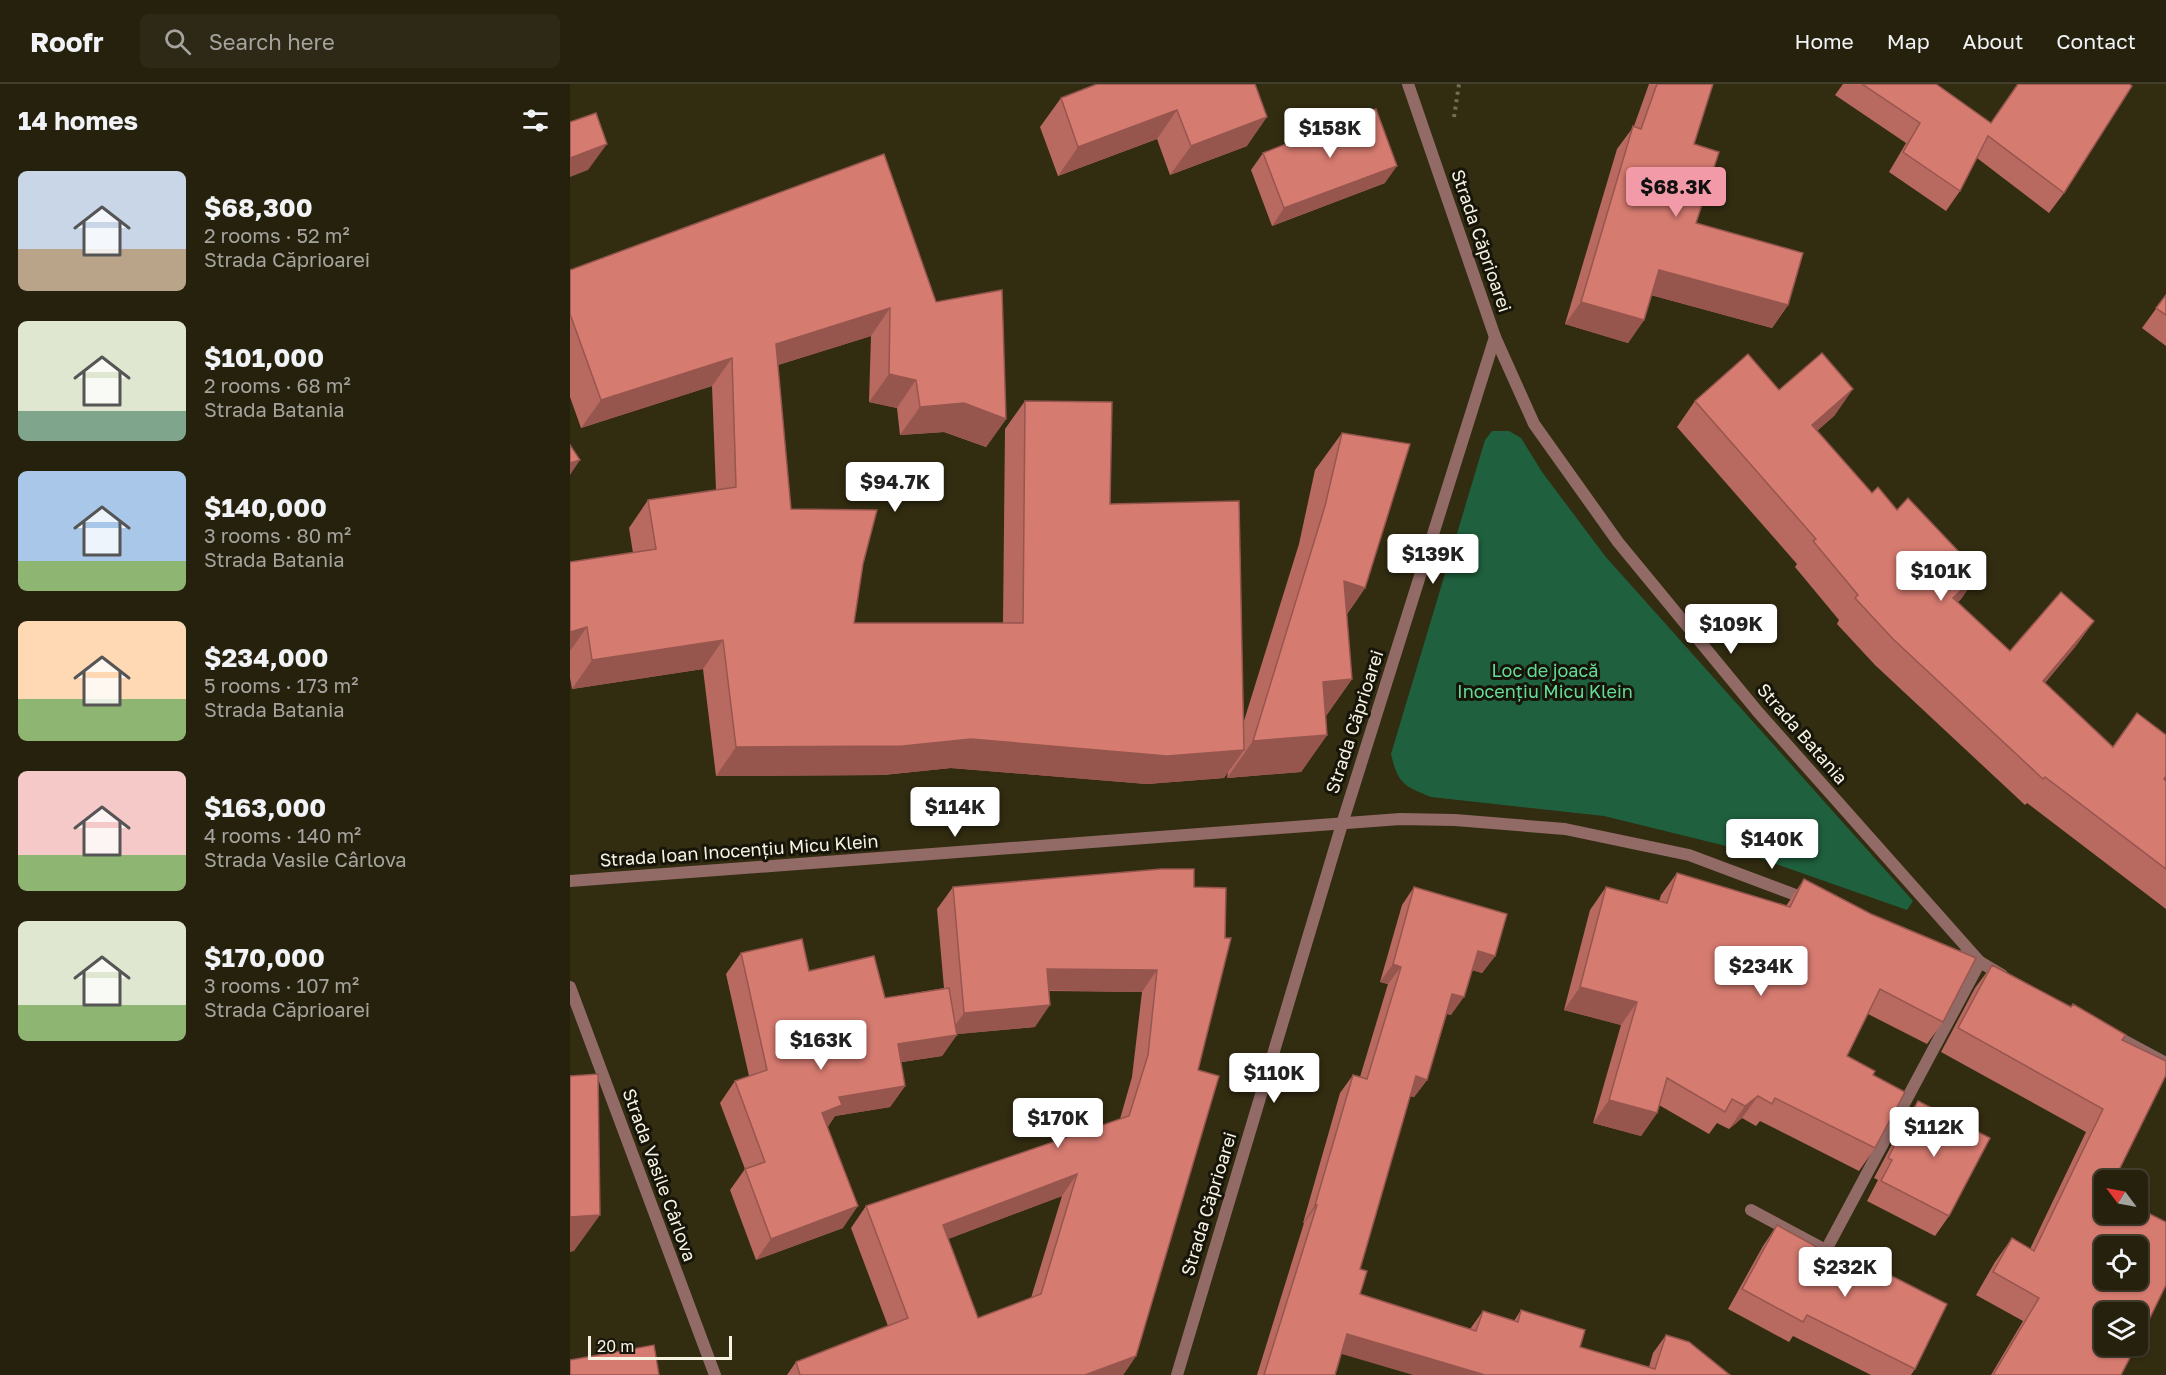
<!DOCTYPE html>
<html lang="en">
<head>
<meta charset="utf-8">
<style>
	body { margin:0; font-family:"Golos Text",sans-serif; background:#2e2916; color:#f1f3f6; height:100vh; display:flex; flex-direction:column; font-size:22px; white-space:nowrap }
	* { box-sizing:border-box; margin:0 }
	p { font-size:20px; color:#a4a39d }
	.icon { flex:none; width:33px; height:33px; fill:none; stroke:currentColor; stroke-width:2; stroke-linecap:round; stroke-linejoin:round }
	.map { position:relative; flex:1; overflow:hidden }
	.side { display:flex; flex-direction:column; background:#26210d; width:570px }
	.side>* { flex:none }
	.needle { width:39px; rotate:302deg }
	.tools { position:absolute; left:1524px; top:1086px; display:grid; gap:12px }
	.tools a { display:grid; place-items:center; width:54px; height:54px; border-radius:9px; background:#26210d; box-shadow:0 2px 4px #0004,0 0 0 2px #423e2e; font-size:30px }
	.scale { position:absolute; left:18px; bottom:15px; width:144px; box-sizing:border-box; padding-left:6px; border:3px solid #f7f4e4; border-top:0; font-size:16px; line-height:21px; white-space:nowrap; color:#f7f4e4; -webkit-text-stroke:4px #171509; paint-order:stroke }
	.price { position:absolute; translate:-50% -51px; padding:0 14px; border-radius:6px; background:#fff; color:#222; font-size:20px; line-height:39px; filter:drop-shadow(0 2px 3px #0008) }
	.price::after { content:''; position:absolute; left:50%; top:36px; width:18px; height:14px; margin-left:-9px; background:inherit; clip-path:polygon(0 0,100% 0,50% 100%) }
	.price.on { background:#f39aa8; color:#111 }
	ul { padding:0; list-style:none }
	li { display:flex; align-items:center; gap:18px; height:150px; padding:0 18px }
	li span { display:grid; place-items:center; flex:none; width:168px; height:120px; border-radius:9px; color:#555 }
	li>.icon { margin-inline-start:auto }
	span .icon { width:72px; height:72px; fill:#fffc; stroke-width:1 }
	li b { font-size:26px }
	h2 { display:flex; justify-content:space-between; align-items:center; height:72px; padding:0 18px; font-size:26px }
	header { display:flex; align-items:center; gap:36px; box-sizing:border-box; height:84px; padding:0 30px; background:#26210d; border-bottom:2px solid #423e2e }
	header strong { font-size:28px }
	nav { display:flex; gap:33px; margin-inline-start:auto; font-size:21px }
	.search { width:420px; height:54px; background:#2e2916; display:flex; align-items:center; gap:15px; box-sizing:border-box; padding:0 21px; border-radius:9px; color:#a4a39d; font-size:22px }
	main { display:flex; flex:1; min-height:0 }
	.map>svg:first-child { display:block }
	.green { fill:#1f613e }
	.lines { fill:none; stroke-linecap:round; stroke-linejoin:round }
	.path { stroke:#736e57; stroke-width:4; stroke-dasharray:3 4.5; stroke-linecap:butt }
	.service { stroke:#926a66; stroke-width:12 }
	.minor { stroke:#926a66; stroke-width:12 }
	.wall { fill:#b86a60; fill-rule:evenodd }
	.shaded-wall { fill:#96564e }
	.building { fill:#d67b70; stroke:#96564e; stroke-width:1.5; fill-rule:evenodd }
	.labels { text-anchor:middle; stroke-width:6; stroke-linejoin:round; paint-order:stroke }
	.street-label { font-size:18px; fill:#f7f4e4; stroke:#171509 }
	.park-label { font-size:18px; fill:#64dc99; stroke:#171509 }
</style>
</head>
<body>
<header>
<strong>Roofr</strong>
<div class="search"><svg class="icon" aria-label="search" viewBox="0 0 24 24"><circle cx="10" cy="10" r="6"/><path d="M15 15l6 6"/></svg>Search here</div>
<nav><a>Home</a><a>Map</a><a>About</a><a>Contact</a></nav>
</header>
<main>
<section class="side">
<h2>14 homes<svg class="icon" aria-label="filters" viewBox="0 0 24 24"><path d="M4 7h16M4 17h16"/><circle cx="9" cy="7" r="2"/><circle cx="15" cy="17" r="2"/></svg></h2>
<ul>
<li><span style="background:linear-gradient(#c9d6e8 65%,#b9a48a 0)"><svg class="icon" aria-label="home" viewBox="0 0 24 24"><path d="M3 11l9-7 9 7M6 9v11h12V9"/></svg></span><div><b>$68,300</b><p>2 rooms · 52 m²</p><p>Strada Căprioarei</p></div></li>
<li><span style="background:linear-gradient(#dfe7d0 75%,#7fa58c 0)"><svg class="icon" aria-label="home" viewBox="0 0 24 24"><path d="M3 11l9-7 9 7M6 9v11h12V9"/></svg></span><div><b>$101,000</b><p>2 rooms · 68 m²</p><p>Strada Batania</p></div></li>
<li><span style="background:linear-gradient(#a9c7e8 75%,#8fb573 0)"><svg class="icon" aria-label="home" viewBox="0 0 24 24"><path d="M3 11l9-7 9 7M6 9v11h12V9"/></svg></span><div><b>$140,000</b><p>3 rooms · 80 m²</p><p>Strada Batania</p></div></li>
<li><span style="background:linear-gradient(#ffd9b3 65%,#8fb573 0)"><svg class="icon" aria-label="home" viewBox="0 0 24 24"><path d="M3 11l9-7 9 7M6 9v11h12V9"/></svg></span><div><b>$234,000</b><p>5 rooms · 173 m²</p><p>Strada Batania</p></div></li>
<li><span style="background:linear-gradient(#f6c9c9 70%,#8fb573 0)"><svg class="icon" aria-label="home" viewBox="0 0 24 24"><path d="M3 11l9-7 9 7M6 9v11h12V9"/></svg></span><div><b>$163,000</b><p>4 rooms · 140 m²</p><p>Strada Vasile Cârlova</p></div></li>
<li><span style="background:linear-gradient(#dfe7d0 70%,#8fb573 0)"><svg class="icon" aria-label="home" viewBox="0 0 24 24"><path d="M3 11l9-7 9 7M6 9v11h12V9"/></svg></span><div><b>$170,000</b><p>3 rooms · 107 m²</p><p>Strada Căprioarei</p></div></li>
</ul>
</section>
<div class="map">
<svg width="1596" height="1291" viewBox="0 0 1596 1291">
	<rect width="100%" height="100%" fill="#322c11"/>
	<path class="green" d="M922,347H939L951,354L972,388L1035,472L1343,817L1337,826L1152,761L1034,732L861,713C834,702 828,700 821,670L915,356Z"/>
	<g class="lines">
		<polyline class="path" points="884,33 889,0"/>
		<g class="service">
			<polyline points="1181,1126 1308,1194"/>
			<polyline points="1256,1166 1410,878"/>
		</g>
		<g class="minor">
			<polyline points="838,0 925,253 964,340 1048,458 1188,628 1409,877"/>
			<polyline points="0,797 830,735 885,736 995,745 1119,771 1239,816"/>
			<polyline points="1391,872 1410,878 1432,891"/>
			<polyline points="0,903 145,1291"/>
			<polyline points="1540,949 1596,979"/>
			<polyline points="607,1291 772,740 925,253"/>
		</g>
	</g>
	<g class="wall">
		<polygon points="685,0 677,62 600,91 587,55 488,92 470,43 491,14"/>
		<polygon points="1079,0 1143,0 1124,60 1126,139 1218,221 1202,244 1081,211 1074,236 1058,259 995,240 1047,65 1064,42"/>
		<polygon points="1273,0 1366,0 1494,109 1479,129 1407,74 1390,107 1376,127 1319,88 1336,59 1265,11"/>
		<polygon points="693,69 815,99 702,142 681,86"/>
		<polygon points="0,186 366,218 436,335 416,363 374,348 330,351 327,324 299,318 301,252 208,281 221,425 293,480 284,539 433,539 435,345 455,317 540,420 673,640 729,460 745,386 772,349 795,504 777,530 782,595 756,632 757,651 731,688 657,694 658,688 654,694 577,700 381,684 313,691 146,692 133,585 2,605 0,594 0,478 63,469 59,444 78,416 146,406 142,302 11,344 0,313"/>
		<polygon points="1596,211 1596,262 1572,244"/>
		<polygon points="1209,306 1265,331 1247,347 1302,409 1327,426 1409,489 1391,515 1388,518 1440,567 1524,537 1505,563 1475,599 1543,663 1596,651 1596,694 1595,696 1596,697 1596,825 1457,719 1455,721 1305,581 1267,540 1269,536 1225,483 1227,480 1107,343 1125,317"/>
		<polygon points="1107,789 1216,822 1234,795 1373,938 1357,960 1298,930 1277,972 1303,991 1305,1064 1289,1087 1190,1037 1186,1042 1172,1034 1159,1045 1147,1039 1139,1050 1089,1021 1087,1029 1071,1052 1023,1039 1051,941 994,926 1020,826 1036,803 1089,817 1091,811"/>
		<path d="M383,803H624L628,986L566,1272L553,1291H217L226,1278L318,1242L281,1144L296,1122L550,1035L562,993L572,908L479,907L465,943L387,950L372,972L331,978L335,1002L320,1023L265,1032L257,1043L273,1144L186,1176L160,1106L175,1085L150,1019L165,997L179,992L156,890L171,869L239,887L315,914L374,904L367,825ZM492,1112L461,1214L408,1234L378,1155Z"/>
		<polygon points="844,803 925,872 912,889 902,886 881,931 877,930 857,996 844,1013 840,1012 790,1185 790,1210 900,1245 913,1227 944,1237 951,1226 1010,1263 1079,1283 1083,1269 1096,1251 1160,1291 771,1270 765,1291 687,1291 734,1139 733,1139 770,1009 783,991 790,993 818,900 810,898 832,821"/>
		<polygon points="1422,881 1552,956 1534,1096 1551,1291 1421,1291 1453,1237 1406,1211 1425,1178 1442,1154 1460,1165 1516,1048 1371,968 1405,904"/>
		<polygon points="1348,1017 1379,1132 1365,1152 1297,1117 1308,1096 1304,1094 1334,1038"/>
		<polygon points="1207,1141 1310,1198 1316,1189 1345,1285 1341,1291 1301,1291 1223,1252 1219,1258 1158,1225 1193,1162"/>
	</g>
	<g class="shaded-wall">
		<polygon points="607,26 587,55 488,92 508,63"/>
		<polygon points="697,33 677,62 600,91 621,62"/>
		<polygon points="37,60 18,86 0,93 0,74"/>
		<polygon points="827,82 815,99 702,142 714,124"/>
		<polygon points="1089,186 1218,221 1202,244 1073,209"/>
		<polygon points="1011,218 1074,236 1058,259 995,240"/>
		<polygon points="320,224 301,252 186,288 206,260"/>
		<polygon points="162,274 142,302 11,344 31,316"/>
		<polygon points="319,290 346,296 327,324 299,318"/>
		<polygon points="1283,305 1265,331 1224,367 1242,341"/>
		<polygon points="394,319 436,335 416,363 374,348 330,351 350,323"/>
		<polygon points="10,376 0,391 0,379"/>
		<polygon points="1409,489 1391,515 1365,540 1383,514"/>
		<polygon points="774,497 795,504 769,542"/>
		<polygon points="1524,537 1505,563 1454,623 1473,597"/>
		<polygon points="17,543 0,567 0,548"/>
		<polygon points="153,556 133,585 2,605 22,576"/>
		<polygon points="782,595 755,633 753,598"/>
		<polygon points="757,651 731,688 657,694 683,657"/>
		<polygon points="401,655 674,666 654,694 577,700 381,684 313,691 146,692 166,663"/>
		<polygon points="908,867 925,872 912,889 896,884"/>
		<polygon points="823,880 831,883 818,900 810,898"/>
		<polygon points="477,885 587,886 572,908 462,906"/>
		<polygon points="1010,903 1067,918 1051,941 994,926"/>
		<polygon points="882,910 894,913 881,931 870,928"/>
		<polygon points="480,921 465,943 378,951 394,929"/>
		<polygon points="387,951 372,972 313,981 328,960"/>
		<polygon points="846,992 857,996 844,1013 834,1010"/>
		<polygon points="335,1002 320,1023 265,1032 258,1043 252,1029 269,1013"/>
		<polygon points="1188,1012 1172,1034 1159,1045 1175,1022"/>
		<polygon points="1039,1016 1087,1029 1071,1052 1023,1039"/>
		<polygon points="507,1090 492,1112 357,1163 373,1141"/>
		<polygon points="745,1121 747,1121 734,1139 733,1139"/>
		<polygon points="288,1122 273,1144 186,1176 201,1155"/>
		<polygon points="30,1131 4,1167 0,1168 0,1133"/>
		<polygon points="777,1250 915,1291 843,1291 765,1268"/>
		<polygon points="566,1272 553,1291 515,1291"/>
	</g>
	<g class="building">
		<polygon points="527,0 685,0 697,33 621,62 607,26 508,63 491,14"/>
		<polygon points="1087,0 1143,0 1124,60 1149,68 1126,139 1233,169 1218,221 1089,186 1074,236 1011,218 1063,42 1071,45"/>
		<polygon points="1292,0 1366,0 1421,39 1448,0 1559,0 1562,2 1494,109 1418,52 1390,107 1333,68 1350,39"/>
		<polygon points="806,25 827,82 714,124 693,69"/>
		<polygon points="26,29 37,60 0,74 0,38"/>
		<polygon points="314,70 366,218 432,206 436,335 394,319 350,323 346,296 319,290 320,224 206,260 221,425 307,426 293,480 284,539 453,539 455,317 542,318 540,420 669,417 674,666 597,672 401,655 333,662 166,663 153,556 22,576 17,543 0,548 0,478 86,465 78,416 166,403 162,274 31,316 0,230 0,186"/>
		<polygon points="1596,211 1596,231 1586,224"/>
		<polygon points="1252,269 1283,305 1242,341 1302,409 1308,403 1327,426 1338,414 1409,489 1383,514 1440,567 1491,508 1524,537 1473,597 1543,663 1567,629 1596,651 1596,692 1594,695 1596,697 1596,785 1475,693 1473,695 1323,555 1285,514 1288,511 1243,457 1246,455 1125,317 1178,270 1209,306"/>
		<polygon points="772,349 840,360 795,504 774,497 782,595 753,598 757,651 683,657 755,422"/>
		<polygon points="0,361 10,376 0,379"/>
		<path d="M591,785H624V803L656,804L655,854H661L628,986L649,992L566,1272L515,1291H230L226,1278L338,1234L296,1122L559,1032L578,971L587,886L477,885L480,921L394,929L383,803ZM507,1090L471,1210L408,1234L373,1141Z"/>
		<polygon points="1107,789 1220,823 1234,795 1301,830 1406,874 1373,938 1310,905 1277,972 1305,987 1303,991 1335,1008 1305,1064 1205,1014 1202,1020 1188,1012 1175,1022 1162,1015 1155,1028 1097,994 1087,1029 1039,1016 1067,918 1010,903 1036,803 1097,819"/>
		<polygon points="844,803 937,830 925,872 908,867 894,913 882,910 857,996 846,992 790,1185 797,1187 790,1210 906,1247 913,1227 948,1238 951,1226 1015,1246 1010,1263 1085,1285 1096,1251 1119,1258 1160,1291 915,1291 777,1250 765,1291 694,1291 747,1121 745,1121 783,991 797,995 831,883 823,880"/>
		<polygon points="232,855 239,887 304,872 315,914 379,904 387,951 328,960 335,1002 269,1013 272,1021 252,1029 288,1122 201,1155 175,1085 195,1078 165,997 197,986 171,869"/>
		<path d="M1422,881L1501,923L1503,920L1556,951L1552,956L1596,977V991L1544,1096H1534V1130H1568V1124L1596,1138V1201L1568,1258V1228H1534V1262H1566L1551,1291H1423L1469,1214L1423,1188L1442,1154L1464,1167L1533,1025L1388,944ZM1534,1162H1568V1196H1534Z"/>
		<polygon points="28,990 30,1131 0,1133 0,992"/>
		<polygon points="1348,1017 1420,1054 1379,1132 1311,1097 1322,1076 1318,1074"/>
		<polygon points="1207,1141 1312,1199 1316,1189 1377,1220 1345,1285 1237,1231 1233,1238 1172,1205"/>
		<polygon points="84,1261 89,1291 0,1291 0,1276"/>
	</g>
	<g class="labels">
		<g class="street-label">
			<text transform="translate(911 157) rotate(71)" y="6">Strada Căprioarei</text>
			<text transform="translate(785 638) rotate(-72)" y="6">Strada Căprioarei</text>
			<text transform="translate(1232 650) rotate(49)" y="6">Strada Batania</text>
			<text transform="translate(169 767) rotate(-4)" y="6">Strada Ioan Inocențiu Micu Klein</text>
			<text transform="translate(89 1091) rotate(70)" y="6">Strada Vasile Cârlova</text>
			<text transform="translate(639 1120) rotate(-73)" y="6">Strada Căprioarei</text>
		</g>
		<g class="park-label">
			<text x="975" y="593">Loc de joacă<tspan x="975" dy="21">Inocențiu Micu Klein</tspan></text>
		</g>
	</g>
</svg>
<div class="tools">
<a><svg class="needle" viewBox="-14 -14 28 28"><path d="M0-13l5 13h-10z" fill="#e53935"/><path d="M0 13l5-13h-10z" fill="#a4a39d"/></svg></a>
<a><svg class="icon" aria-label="locate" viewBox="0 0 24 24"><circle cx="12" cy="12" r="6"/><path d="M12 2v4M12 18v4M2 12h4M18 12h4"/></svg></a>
<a><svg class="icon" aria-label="layers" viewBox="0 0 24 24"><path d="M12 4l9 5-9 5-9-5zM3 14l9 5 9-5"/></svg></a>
</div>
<div class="scale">20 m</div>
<b class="price" style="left:760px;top:75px">$158K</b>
<b class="price on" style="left:1106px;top:134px">$68.3K</b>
<b class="price" style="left:325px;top:429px">$94.7K</b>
<b class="price" style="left:863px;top:501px">$139K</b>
<b class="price" style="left:1371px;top:518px">$101K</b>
<b class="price" style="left:1161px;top:571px">$109K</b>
<b class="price" style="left:385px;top:754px">$114K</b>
<b class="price" style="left:1202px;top:786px">$140K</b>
<b class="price" style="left:1191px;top:913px">$234K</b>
<b class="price" style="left:251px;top:987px">$163K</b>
<b class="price" style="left:704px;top:1020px">$110K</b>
<b class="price" style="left:488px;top:1065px">$170K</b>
<b class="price" style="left:1364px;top:1074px">$112K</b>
<b class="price" style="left:1275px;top:1214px">$232K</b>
</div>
</main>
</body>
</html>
